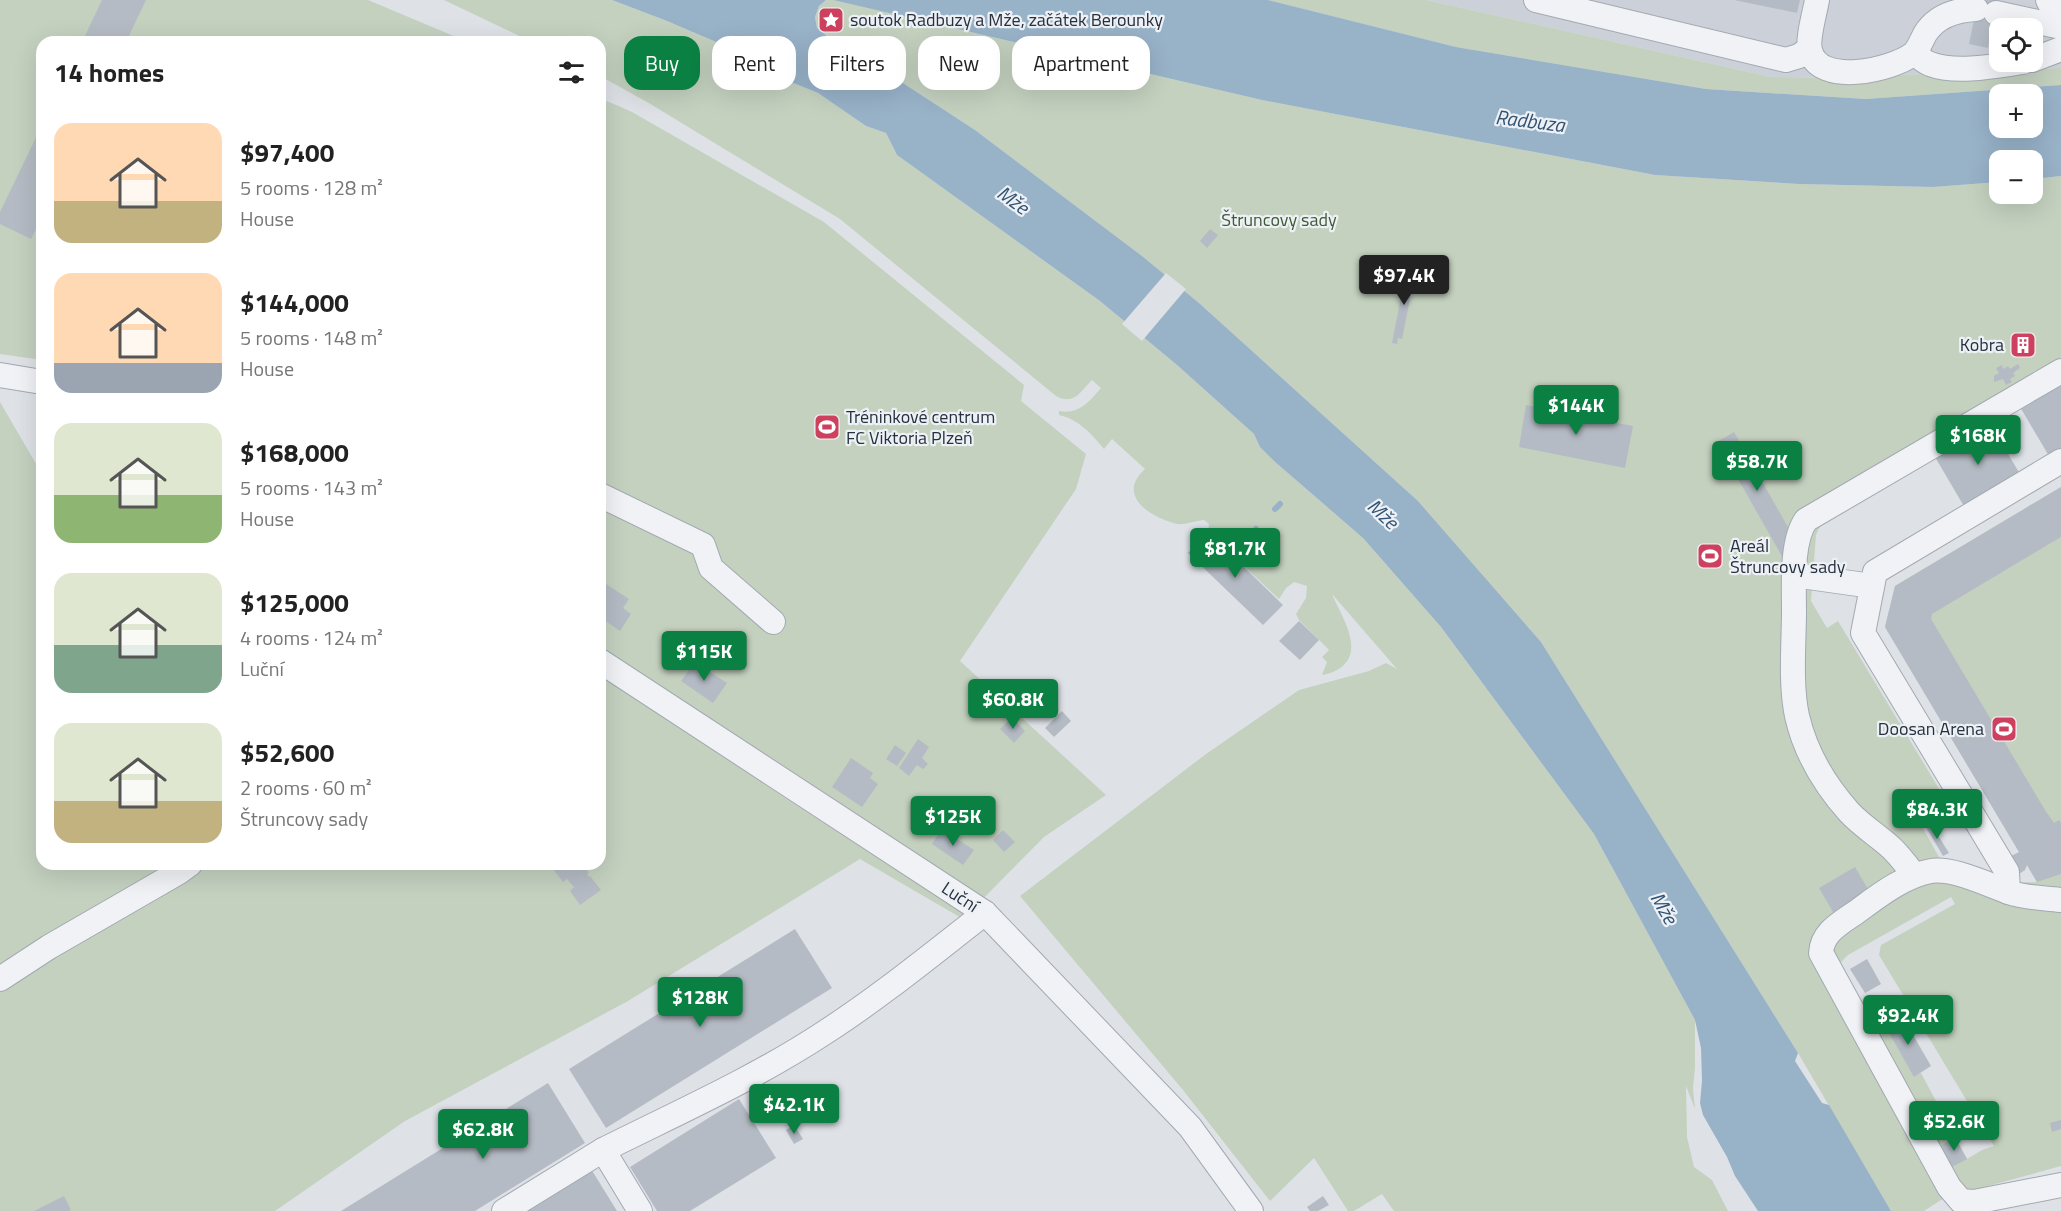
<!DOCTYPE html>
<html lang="en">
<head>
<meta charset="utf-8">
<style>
	body { margin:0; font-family:"Titillium Web",sans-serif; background:#f2f2f2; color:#222; height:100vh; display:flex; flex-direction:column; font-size:22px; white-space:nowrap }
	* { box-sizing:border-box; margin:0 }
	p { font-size:20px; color:#767676 }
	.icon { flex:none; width:33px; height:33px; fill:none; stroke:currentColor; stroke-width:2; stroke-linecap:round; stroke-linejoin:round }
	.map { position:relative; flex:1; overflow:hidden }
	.drawer { position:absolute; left:36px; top:36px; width:570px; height:834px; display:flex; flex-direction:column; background:#fff; border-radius:18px; box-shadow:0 6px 24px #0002 }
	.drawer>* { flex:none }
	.hud { position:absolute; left:624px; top:36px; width:570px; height:54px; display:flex; gap:12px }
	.controls { position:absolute; left:1989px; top:18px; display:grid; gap:12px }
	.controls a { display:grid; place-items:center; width:54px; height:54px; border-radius:12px; background:#fff; box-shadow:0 6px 24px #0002; font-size:30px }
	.price { position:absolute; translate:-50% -51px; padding:0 14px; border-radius:6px; background:#0b8043; color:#fff; font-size:20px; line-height:39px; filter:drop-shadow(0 2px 3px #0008) }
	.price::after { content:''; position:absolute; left:50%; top:36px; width:18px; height:14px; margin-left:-9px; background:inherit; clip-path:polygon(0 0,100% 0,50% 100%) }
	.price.on { background:#222; color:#fff }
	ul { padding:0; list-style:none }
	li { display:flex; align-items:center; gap:18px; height:150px; padding:0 18px }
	li span { display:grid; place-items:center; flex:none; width:168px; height:120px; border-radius:18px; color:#555 }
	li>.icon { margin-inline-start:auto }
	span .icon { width:72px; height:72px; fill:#fffc; stroke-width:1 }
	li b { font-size:26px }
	h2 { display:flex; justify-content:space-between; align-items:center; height:72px; padding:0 18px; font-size:26px }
	.chip { padding:0 21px; border-radius:18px; background:#fff; box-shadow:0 6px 24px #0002; font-size:21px; line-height:54px }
	.chip.on { background:#0b8043; color:#fff }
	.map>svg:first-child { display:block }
	.built { fill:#ccd1d9; fill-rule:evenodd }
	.green { fill:#c4d1bf; fill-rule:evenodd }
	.water { fill:#98b2c8; fill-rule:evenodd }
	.pier { fill:#dee2e7 }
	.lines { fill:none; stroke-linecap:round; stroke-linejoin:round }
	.stream { stroke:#98b2c8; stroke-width:6 }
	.building { fill:#b5bbc4 }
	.minor-casing { stroke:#a3a9b1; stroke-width:26 }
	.minor { stroke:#f0f2f6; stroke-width:24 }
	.labels { text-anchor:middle; stroke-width:4.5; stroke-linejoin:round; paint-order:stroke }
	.poi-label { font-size:18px; fill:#27313e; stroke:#edf1f5; text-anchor:start }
	.park-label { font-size:18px; fill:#3d5a34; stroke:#edf1f5 }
	.street-label { font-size:18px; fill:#27313e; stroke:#edf1f5 }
	.water-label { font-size:20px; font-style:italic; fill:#315272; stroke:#edf1f5 }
</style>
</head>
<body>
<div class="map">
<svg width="2061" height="1211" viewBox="0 0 2061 1211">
	<rect width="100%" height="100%" fill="#dee2e7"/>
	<path class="built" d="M1426,0H2061V68L1828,78L1771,77ZM2000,28H2032V62H2000Z"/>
	<g class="green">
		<polygon points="0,0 368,0 468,42 42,42 42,360 0,354"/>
		<path d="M444,0H612L667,21L742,53L786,80L818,93L866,126L886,133L897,155L1100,301L1177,365L1254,434L1260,447L1274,461L1363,538L1441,627L1594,834L1695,1020V1068L1693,1088L1695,1109L1686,1086L1687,1137L1694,1167L1712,1180L1728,1211H1394L1382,1194L1354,1211H1348L1314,1158L1270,1201L1183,1090L1020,896L1206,754L1299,690L1369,671L1386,663L1397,669L1332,594C1340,614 1363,646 1344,665C1339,670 1330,674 1322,675L1327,662L1322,657L1329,650L1299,620L1296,614L1306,598L1307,586L1294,582L1286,588L1279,599L1208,532L1209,524L1204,520C1195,521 1185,525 1177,524C1149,517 1116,495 1145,469L1112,439L1104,449C1092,434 1078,419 1059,415V411C1078,415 1089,402 1101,388L1092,380C1081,391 1074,406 1056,396L840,219L647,102L600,76V42H532Z"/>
		<path d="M826,0H833L1262,100L1655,175L1799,184L1933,187L1999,182L2000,194H2032L2033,179L2061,176V381L1821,524L1816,535L1811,601L1827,628L1838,621L1950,807L1921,825L1939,857C1971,869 2003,885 2037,882L1885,627L1895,586L2061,487V1166L1944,1198L1924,1211H1891L1798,1053L1541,642L1418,501L1199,303L1142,256L975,130L860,55L828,37L817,28L815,17L819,6ZM1951,897L1955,904L1881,945L1879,955L1994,1146L1982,1150L1967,1159L1921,1073L1914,1076L1885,1026L1875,1031L1839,969L1841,962L1848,955Z"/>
		<polygon points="1268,0 1426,0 1771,77 1828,78 2061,68 2061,85 1866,99 1706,89 1456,47"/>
		<polygon points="600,98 632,112 824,222 1024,385 1021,401 1086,454 1076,489 960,661 1106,795 1044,837 963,919 860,859 628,1001 405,1121 275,1211 0,1211 0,402 42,474 42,864 600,864"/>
	</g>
	<g class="water">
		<polygon points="612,0 826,0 819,6 815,17 817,28 828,37 860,55 975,130 1142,256 1199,303 1418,501 1541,642 1798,1053 1795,1061 1822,1103 1829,1105 1891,1211 1758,1211 1735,1176 1727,1157 1703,1115 1700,1103 1702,1081 1701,1048 1695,1020 1594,834 1441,627 1363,538 1274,461 1260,447 1254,434 1177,365 1100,301 897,155 886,133 866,126 818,93 786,80 742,53 667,21"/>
		<path d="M833,0H1268L1456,47L1706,89L1866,99L2061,85V176L2033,179L2032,160H2000L1999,182L1933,187L1799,184L1655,175L1262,100ZM2032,94V128H2000V94Z"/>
	</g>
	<polygon class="pier" points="1166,273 1186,289 1142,341 1122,324"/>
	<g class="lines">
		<g class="stream">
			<polyline points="1275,509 1280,504"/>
			<polyline points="1246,540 1256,529"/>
		</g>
	</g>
	<g class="building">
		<polygon points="102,0 146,0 126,42 82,42"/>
		<polygon points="1734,0 1800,0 1797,13"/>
		<polygon points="1978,0 1998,0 1988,48 1969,44"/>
		<polygon points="42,125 42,217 31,239 0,224 0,212"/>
		<polygon points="1210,229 1218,235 1207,248 1200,241"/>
		<polygon points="1407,266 1411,267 1410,273 1415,274 1402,339 1398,338 1397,344 1392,343"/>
		<polygon points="2019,336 2028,336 2027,354 2018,354"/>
		<polygon points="2018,364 2020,368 2013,373 2015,376 2010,379 2012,382 2006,385 2003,379 1994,382 1994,376 1999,373 1996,368 2002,365 2003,369 2008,366 2010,369"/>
		<polygon points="2061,381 2061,449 2049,456 2020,407"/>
		<polygon points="1526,405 1633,426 1625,468 1519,447"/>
		<polygon points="1991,425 2020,474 1965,508 1935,457"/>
		<polygon points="1734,432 1789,529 1787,565 1717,442"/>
		<polygon points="2061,487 2061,537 1932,614 1931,619 2045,810 2054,823 2059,820 2061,823 2061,874 2037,882 2027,865 2025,870 2019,874 2009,857 2019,852 1885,627 1895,586"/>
		<polygon points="1208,532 1283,605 1263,625 1188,553"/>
		<polygon points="603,582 629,599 623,608 631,614 620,631 600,617 600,587"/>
		<polygon points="1299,621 1319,640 1300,660 1279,641"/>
		<polygon points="695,662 727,683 713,703 681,681"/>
		<polygon points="1062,711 1071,721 1054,737 1045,728"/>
		<polygon points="1012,717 1025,731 1014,743 1000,729"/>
		<polygon points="918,739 929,747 922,758 928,764 923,769 917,765 909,776 899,768"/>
		<polygon points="895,745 906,753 897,766 886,759"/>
		<polygon points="851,758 873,773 870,778 878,784 862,807 832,787"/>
		<polygon points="1931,824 1949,853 1943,856 1926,827"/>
		<polygon points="942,829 974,850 963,865 932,844"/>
		<polygon points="1003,830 1015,842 1004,852 993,840"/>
		<polygon points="549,864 587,864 584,866 589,873 587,874 589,877 590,876 601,890 580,905 570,891 574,887 572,885 567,879 563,882"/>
		<polygon points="1855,867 1869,891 1833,912 1819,888"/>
		<polygon points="795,929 832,988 606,1128 569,1069"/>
		<polygon points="1867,959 1881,984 1865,993 1850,969"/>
		<polygon points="1902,1016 1931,1066 1914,1077 1885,1026"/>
		<polygon points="548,1083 585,1143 475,1211 341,1211"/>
		<polygon points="739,1099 776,1158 690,1211 657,1211 630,1167"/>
		<polygon points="2061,1120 2061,1129 2052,1132 2050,1123"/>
		<polygon points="794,1125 803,1139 794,1144 786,1130"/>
		<polygon points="1955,1138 1967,1159 1952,1167 1940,1146"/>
		<polygon points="591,1169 617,1211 524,1211"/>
		<polygon points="64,1196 71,1210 69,1211 34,1211"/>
		<polygon points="1323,1196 1329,1205 1318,1211 1310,1211 1307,1207"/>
	</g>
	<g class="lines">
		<g class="minor-casing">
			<g id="minor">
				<polyline points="1536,0 1786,60 1799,56 1809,49"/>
				<path d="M1817,0C1815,12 1807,39 1810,50C1818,87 1892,70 1913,54C1918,50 1922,40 1925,34C1936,16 1956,10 1976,9"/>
				<polyline points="2048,0 2061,25"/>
				<polyline points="1996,13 2061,27"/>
				<path d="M1915,53C1919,57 1924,62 1930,64C1956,74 1996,66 2023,62"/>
				<polyline points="2032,60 2061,49"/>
				<polyline points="0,375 42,382"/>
				<polyline points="600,495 703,545 711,568 773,622"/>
				<polyline points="1794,575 1872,586"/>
				<polyline points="600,661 985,913 1190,1127 1251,1211"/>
				<path d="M1914,875C1906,864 1898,853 1887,844C1874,833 1860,824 1849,812C1825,785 1805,751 1797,716C1790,683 1794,643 1794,610C1794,585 1791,541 1806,520L2061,371"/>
				<polyline points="2008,892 2007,872 1863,633 1875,572 2061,461"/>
				<path d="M2061,900C2046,898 2030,898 2015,894C1992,887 1954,867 1931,871C1903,876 1877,897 1855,913C1839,924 1822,933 1821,953L1949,1187L1961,1201L1974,1202L2061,1185"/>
				<polyline points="0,979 49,947 179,872 190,864"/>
				<polyline points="504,1211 603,1150"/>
				<path d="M640,1211L603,1150C677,1113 754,1079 824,1033C880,997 932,954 985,913"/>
			</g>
		</g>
		<use href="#minor" class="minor"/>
	</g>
	<defs>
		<g id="sight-square" transform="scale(1.35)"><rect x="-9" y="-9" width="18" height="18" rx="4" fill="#ce415e" stroke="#edf1f5"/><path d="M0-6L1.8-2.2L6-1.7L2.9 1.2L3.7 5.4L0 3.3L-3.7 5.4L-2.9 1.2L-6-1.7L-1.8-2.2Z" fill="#fff"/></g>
		<g id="building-square" transform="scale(1.35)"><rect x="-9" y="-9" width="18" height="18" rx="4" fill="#ce415e" stroke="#edf1f5"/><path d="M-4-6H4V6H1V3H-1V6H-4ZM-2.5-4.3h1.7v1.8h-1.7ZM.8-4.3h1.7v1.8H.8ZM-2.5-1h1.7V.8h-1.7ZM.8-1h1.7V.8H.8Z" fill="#fff"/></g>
		<g id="stadium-square" transform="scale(1.35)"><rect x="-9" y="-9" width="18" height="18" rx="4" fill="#ce415e" stroke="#edf1f5"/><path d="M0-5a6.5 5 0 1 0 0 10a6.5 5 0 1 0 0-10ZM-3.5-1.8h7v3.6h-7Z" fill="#fff"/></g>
	</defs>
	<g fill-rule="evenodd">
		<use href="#sight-square" x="831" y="20"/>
		<use href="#building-square" x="2023" y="345"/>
		<use href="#stadium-square" x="827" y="427"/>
		<use href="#stadium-square" x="1710" y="556"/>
		<use href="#stadium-square" x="2004" y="729"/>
	</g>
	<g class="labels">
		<g class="poi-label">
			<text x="850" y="26">soutok Radbuzy a Mže, začátek Berounky</text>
			<text x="2004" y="351" text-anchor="end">Kobra</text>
			<text x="846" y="423">Tréninkové centrum<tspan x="846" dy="21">FC Viktoria Plzeň</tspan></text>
			<text x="1730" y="552">Areál<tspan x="1730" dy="21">Štruncovy sady</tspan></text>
			<text x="1984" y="735" text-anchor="end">Doosan Arena</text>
		</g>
		<g class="park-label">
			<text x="1279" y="226">Štruncovy sady</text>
		</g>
		<g class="street-label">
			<text transform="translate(960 897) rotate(33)" y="6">Luční</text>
		</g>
		<g class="water-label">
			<text transform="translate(1530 121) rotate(7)" y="7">Radbuza</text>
			<text transform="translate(1013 200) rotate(36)" y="7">Mže</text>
			<text transform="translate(1383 514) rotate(43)" y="7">Mže</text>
			<text transform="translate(1664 908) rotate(60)" y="7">Mže</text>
		</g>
	</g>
</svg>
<div class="controls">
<a><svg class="icon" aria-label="locate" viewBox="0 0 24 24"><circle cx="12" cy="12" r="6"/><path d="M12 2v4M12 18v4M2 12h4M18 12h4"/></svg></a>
<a>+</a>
<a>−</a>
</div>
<b class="price on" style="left:1404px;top:306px">$97.4K</b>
<b class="price" style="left:1576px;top:436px">$144K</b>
<b class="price" style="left:1978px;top:466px">$168K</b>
<b class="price" style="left:1757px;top:492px">$58.7K</b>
<b class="price" style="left:1235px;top:579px">$81.7K</b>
<b class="price" style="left:704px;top:682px">$115K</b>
<b class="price" style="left:1013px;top:730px">$60.8K</b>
<b class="price" style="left:1937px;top:840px">$84.3K</b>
<b class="price" style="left:953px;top:847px">$125K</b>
<b class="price" style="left:700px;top:1028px">$128K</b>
<b class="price" style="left:1908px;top:1046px">$92.4K</b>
<b class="price" style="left:794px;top:1135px">$42.1K</b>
<b class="price" style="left:1954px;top:1152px">$52.6K</b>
<b class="price" style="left:483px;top:1160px">$62.8K</b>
<div class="hud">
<a class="chip on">Buy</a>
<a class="chip">Rent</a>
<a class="chip">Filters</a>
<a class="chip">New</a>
<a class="chip">Apartment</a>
</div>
<section class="drawer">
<h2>14 homes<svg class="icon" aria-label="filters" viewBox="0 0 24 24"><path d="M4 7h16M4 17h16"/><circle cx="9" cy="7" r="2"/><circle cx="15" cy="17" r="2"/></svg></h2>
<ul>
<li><span style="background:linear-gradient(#ffd9b3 65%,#c2b280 0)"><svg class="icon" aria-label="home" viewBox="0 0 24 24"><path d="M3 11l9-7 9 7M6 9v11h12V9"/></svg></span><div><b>$97,400</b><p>5 rooms · 128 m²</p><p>House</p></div></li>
<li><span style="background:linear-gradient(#ffd9b3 75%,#9aa5b1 0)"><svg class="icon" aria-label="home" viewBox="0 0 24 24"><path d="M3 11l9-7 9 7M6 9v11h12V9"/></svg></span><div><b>$144,000</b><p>5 rooms · 148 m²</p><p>House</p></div></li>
<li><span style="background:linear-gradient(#dfe7d0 60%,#8fb573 0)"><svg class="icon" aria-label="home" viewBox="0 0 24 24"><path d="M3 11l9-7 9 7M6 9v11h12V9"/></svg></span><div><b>$168,000</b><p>5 rooms · 143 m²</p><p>House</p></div></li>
<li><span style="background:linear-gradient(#dfe7d0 60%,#7fa58c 0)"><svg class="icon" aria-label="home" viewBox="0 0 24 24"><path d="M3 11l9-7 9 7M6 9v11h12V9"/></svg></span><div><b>$125,000</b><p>4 rooms · 124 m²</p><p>Luční</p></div></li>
<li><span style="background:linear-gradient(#dfe7d0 65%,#c2b280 0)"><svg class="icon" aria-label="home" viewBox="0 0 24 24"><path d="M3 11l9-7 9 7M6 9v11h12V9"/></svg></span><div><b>$52,600</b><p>2 rooms · 60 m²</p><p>Štruncovy sady</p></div></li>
</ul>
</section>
</div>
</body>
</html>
